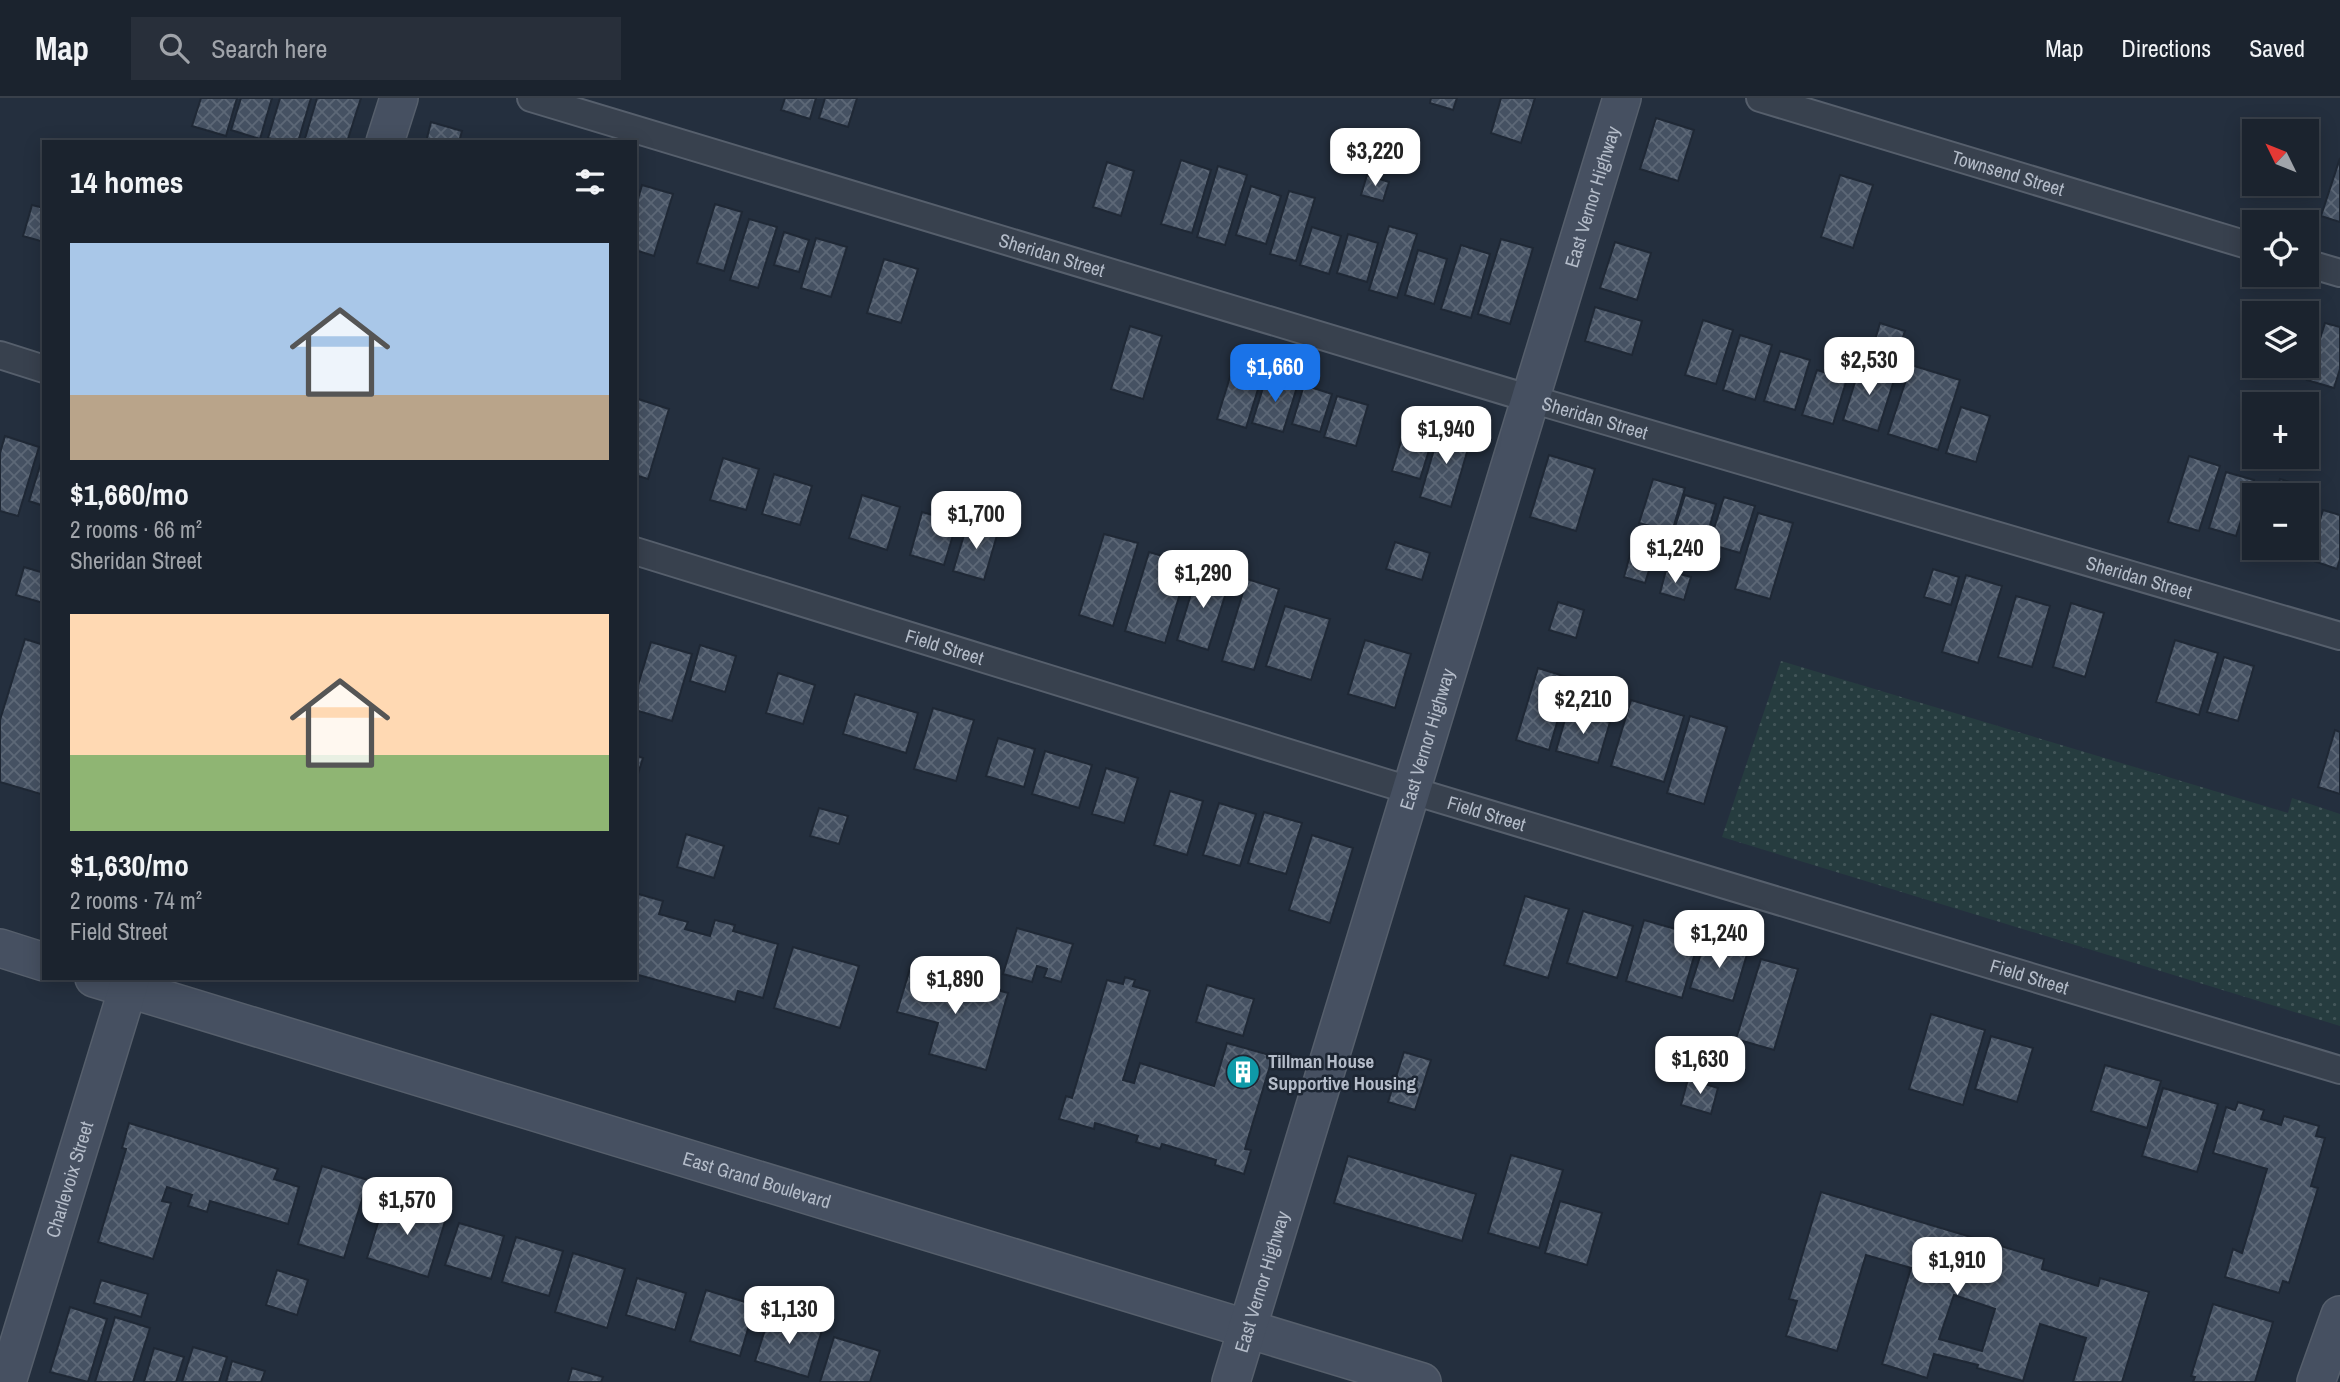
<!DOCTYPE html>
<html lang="en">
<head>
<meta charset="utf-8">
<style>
	body { margin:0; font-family:"Archivo Narrow",sans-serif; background:#282f3a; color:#f1f3f6; height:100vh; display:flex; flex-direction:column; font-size:26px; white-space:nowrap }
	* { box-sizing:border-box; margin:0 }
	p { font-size:23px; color:#a0a4aa }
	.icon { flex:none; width:38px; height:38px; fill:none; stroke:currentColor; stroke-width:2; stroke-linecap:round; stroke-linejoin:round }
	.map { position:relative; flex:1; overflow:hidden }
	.details { position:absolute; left:42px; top:42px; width:595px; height:840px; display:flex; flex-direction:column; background:#1b232e; border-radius:0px; box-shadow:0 4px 18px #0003,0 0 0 2px #39404a }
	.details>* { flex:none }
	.needle { width:46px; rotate:313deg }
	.controls { position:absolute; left:2242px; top:21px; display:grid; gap:14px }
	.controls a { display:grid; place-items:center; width:77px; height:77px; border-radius:0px; background:#1b232e; box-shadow:0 4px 18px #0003,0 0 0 2px #39404a; font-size:35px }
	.price { position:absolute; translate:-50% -60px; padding:0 16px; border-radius:14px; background:#fff; color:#222; font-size:23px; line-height:46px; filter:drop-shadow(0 2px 4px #0008) }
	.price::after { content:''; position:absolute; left:50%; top:42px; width:21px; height:16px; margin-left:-10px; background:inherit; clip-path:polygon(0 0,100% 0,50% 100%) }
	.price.active { background:#1a73e8; color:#fff }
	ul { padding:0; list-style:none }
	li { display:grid; align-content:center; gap:14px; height:371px; padding:0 28px }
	li span { display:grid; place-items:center; height:217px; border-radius:0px; color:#555 }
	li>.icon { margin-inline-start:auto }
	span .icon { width:126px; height:126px; fill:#fffc; stroke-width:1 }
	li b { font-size:30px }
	h2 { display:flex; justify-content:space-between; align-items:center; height:84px; padding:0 28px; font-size:30px }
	header { display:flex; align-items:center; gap:42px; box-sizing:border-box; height:98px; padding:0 35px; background:#1b232e; border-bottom:2px solid #39404a }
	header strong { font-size:33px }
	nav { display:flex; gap:38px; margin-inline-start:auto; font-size:24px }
	.search { width:490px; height:63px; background:#282f3a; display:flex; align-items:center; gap:18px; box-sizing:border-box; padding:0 24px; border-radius:0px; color:#a0a4aa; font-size:26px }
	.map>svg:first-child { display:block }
	.grass { fill:url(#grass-dots) }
	.building { fill:url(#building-cross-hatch); stroke:#1f2835; stroke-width:2; fill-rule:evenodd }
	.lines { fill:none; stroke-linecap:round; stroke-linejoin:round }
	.street-casing { stroke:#565f6c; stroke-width:30 }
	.secondary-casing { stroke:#565f6c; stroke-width:40 }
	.street { stroke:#38414e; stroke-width:26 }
	.secondary { stroke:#465061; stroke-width:37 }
	.labels { text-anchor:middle; stroke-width:5; stroke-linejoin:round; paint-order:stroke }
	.street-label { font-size:19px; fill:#b4bcc9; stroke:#1d2633 }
	.poi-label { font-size:19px; font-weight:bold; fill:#b4bcc9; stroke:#1d2633; text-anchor:start }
</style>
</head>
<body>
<header>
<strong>Map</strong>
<div class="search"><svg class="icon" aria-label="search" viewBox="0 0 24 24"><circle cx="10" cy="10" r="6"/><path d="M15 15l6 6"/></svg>Search here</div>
<nav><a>Map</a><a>Directions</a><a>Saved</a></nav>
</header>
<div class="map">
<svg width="2340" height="1284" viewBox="0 0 2340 1284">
	<defs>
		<pattern id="grass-dots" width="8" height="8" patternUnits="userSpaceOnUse" patternTransform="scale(1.75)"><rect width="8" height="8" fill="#263c3f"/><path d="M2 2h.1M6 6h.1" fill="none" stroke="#435659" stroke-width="1.8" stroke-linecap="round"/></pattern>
		<pattern id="building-cross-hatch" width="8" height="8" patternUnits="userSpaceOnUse" patternTransform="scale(1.75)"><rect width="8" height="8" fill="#455162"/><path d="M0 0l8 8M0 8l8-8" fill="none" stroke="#5d6877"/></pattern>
	</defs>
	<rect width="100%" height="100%" fill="#242f3e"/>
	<polygon class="grass" points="1781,563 2288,715 2292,700 2340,716 2340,928 1722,739"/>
	<g class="building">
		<polygon points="201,0 237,0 226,38 192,28"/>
		<polygon points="241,0 272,0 260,41 231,32"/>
		<polygon points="280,0 311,0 298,44 281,44 268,40"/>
		<polygon points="317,0 361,0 347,44 304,44"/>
		<polygon points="785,0 816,0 810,21 781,12"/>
		<polygon points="825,0 857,0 848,29 819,20"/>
		<polygon points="1431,0 1457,0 1453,12 1430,5"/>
		<polygon points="1501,0 1535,0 1521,45 1491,35"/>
		<polygon points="1656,20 1694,32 1678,83 1640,71"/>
		<polygon points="431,24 462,33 459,44 426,44"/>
		<polygon points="2340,60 2340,124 2321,118"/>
		<polygon points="1181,62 1211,72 1192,135 1161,126"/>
		<polygon points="1107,64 1134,73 1121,118 1093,109"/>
		<polygon points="1218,68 1247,77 1225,147 1197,139"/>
		<polygon points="1367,77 1389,84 1383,103 1361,97"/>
		<polygon points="1840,77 1873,87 1853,150 1821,139"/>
		<polygon points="642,87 673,96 654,158 635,152 635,111"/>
		<polygon points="1251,88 1281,98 1266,146 1236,137"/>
		<polygon points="1289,93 1315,100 1296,163 1270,156"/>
		<polygon points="715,106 742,114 724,173 697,165"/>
		<polygon points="32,107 44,110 44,144 23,138"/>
		<polygon points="749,121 777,129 758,190 730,182"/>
		<polygon points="1389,128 1417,136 1397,200 1369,192"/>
		<polygon points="1312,129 1341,138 1329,176 1300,167"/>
		<polygon points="784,134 809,142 799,174 774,167"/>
		<polygon points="1348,136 1378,145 1367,184 1337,175"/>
		<polygon points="816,140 847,149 831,199 801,190"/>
		<polygon points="1501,141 1533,150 1510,226 1478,216"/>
		<polygon points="1615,144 1651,155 1637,202 1600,190"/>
		<polygon points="1461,147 1490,156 1471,220 1441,211"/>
		<polygon points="1418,152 1447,161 1434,206 1405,197"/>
		<polygon points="884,161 918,171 901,225 867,215"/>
		<polygon points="1595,209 1642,223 1632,257 1585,243"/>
		<polygon points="2306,216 2319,220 2306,260"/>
		<polygon points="1703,222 1733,232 1716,286 1685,277"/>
		<polygon points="1880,225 1905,233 1897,256 1873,249"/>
		<polygon points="2325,225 2340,229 2340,271 2334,290 2307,282"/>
		<polygon points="1130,228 1162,238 1143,301 1111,291"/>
		<polygon points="1740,237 1772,247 1755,302 1723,292"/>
		<polygon points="1780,253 1810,262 1795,312 1764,303"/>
		<polygon points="1861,265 1896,276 1878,333 1843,322"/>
		<polygon points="1234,266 1263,275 1246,330 1217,321"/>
		<polygon points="1911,267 1960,282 1938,352 1888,336"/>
		<polygon points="2273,268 2304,268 2300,280 2272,271"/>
		<polygon points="1817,272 1847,281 1833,326 1802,317"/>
		<polygon points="1267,277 1298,286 1283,334 1252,325"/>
		<polygon points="1304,287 1332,296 1320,334 1292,326"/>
		<polygon points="1337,298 1368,307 1356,348 1324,339"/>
		<polygon points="635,300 669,311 648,381 635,377"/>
		<polygon points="1961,309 1990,318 1976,364 1946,355"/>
		<polygon points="1408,319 1437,327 1420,381 1392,373"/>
		<polygon points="1441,328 1472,337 1451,409 1420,399"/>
		<polygon points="5,338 39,349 18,418 0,413 0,355"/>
		<polygon points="44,355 44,408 29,403"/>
		<polygon points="1549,357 1595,371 1576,433 1530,419"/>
		<polygon points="2189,358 2220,368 2199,433 2168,424"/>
		<polygon points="723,360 759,371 746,412 710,402"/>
		<polygon points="2226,374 2254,382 2236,438 2209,430"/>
		<polygon points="774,376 812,388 800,427 762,416"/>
		<polygon points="1653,381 1685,390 1672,434 1639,425"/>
		<polygon points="2280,381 2312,391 2306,409 2306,397 2275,397"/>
		<polygon points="862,397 900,409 887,452 849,440"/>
		<polygon points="1685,397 1716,406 1705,445 1673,435"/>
		<polygon points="1724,399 1755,408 1740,455 1709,446"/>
		<polygon points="2323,412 2340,417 2340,461 2337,471 2308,461"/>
		<polygon points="922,414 957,424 944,467 910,457"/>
		<polygon points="1758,415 1793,425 1770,501 1735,491"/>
		<polygon points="968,424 998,434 984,482 953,473"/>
		<polygon points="1104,436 1138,445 1113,528 1079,517"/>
		<polygon points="1395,444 1430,455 1422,482 1386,471"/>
		<polygon points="2258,450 2294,450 2290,461"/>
		<polygon points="1631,453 1653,460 1645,485 1624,479"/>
		<polygon points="1149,454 1189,466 1165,545 1125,533"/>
		<polygon points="24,469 44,475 43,505 16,497"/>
		<polygon points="1933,471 1959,479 1951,507 1924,499"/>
		<polygon points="1666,472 1691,479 1684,502 1660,495"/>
		<polygon points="1198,473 1230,482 1208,552 1177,542"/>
		<polygon points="1966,477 2002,488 1978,565 1942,554"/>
		<polygon points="1247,481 1279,491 1254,572 1222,563"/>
		<polygon points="2016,498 2050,508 2032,569 1998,559"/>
		<polygon points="1558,504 1584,512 1576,540 1549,532"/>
		<polygon points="2071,505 2104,515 2085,579 2053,569"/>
		<polygon points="1285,508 1330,521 1311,582 1266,568"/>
		<polygon points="25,541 44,547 44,697 0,684 0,622"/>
		<polygon points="1365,542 1411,556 1395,610 1348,596"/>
		<polygon points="2175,542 2218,555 2199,617 2156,604"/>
		<polygon points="651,544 692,556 672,623 635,612 635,597"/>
		<polygon points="700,547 736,558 725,594 690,583"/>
		<polygon points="2224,559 2254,568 2238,623 2207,614"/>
		<polygon points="1538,570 1570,580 1549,652 1516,642"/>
		<polygon points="778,575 815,587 803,626 766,615"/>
		<polygon points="855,596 918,615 906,655 843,636"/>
		<polygon points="1631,602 1684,618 1664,684 1611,668"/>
		<polygon points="933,610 974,622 956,683 914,671"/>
		<polygon points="1568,611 1610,624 1598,665 1556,653"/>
		<polygon points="1690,618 1727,629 1704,706 1667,695"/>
		<polygon points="2335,632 2340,634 2340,696 2318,689"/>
		<polygon points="998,640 1035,651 1024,689 986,678"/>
		<polygon points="1045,653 1092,667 1079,710 1032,696"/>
		<polygon points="635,657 643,660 635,685"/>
		<polygon points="1106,670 1138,680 1124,725 1092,716"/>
		<polygon points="1170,693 1203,703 1187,757 1154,747"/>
		<polygon points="1219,705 1256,716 1240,768 1203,757"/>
		<polygon points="819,710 848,718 839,746 810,738"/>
		<polygon points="1264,714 1302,725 1286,776 1248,765"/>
		<polygon points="686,736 724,748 714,780 677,769"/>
		<polygon points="1312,737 1353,750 1330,825 1289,812"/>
		<polygon points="635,795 663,803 659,816 688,824 685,831 710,838 715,822 735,827 733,833 778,846 763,900 738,893 735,904 635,876"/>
		<polygon points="1525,798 1569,811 1548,880 1504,867"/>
		<polygon points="1583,813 1633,828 1617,880 1567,865"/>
		<polygon points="1644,822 1700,838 1682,900 1626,883"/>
		<polygon points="1017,830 1073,846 1061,884 1044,879 1047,871 1037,868 1032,884 1003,876"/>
		<polygon points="1706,840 1748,853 1733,903 1690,890"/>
		<polygon points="793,849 859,868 840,930 774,910"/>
		<polygon points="1761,861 1798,871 1774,952 1736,941"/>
		<polygon points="911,867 935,874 933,880 978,893 980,887 1008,895 986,972 929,956 938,925 897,914"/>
		<polygon points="1125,879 1135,882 1133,888 1150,893 1123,982 1134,985 1140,965 1214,988 1227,945 1273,958 1245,1051 1251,1052 1244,1076 1215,1067 1216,1062 1162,1046 1160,1051 1136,1044 1138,1038 1095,1025 1094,1031 1059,1021 1066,998 1072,1000 1107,882 1123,886"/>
		<polygon points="1207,887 1254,901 1243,938 1196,924"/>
		<polygon points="1931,916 1985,932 1963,1007 1909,991"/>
		<polygon points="1991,938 2033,950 2017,1004 1975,991"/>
		<polygon points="1404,954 1431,962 1415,1012 1388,1004"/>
		<polygon points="2105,967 2161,983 2147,1030 2091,1013"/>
		<polygon points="1688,981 1718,990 1711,1016 1681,1007"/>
		<polygon points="2163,990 2218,1006 2197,1074 2142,1058"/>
		<polygon points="2238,1004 2264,1012 2261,1021 2281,1027 2284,1018 2319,1028 2316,1038 2325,1040 2311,1088 2318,1090 2289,1185 2283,1183 2279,1195 2225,1179 2233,1151 2242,1155 2267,1071 2213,1055 2226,1009 2235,1012"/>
		<polygon points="129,1025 278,1071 274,1081 299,1089 288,1126 210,1103 207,1114 188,1108 192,1097 167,1089 162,1103 171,1105 153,1161 98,1144 126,1051 122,1050"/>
		<polygon points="1511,1057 1563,1072 1539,1150 1488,1135"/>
		<polygon points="1348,1058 1476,1096 1462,1143 1334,1105"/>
		<polygon points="322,1068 368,1082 344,1160 298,1146"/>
		<path d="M1821,1094L2044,1161L2042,1171L2098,1188L2100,1180L2149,1194L2122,1284H2073L2086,1240L2040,1226L2023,1283L1977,1270L1978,1267L1934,1256L1927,1280L1882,1266L1911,1170L1866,1157L1837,1253L1786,1238L1797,1203L1789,1201ZM1954,1197L1995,1211L1982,1253L1939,1241Z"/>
		<polygon points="386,1099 447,1117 428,1179 367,1160"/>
		<polygon points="1560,1103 1602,1115 1587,1167 1545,1155"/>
		<polygon points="459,1125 504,1138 491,1181 445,1167"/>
		<polygon points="516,1139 563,1153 549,1198 502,1184"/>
		<polygon points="573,1155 625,1171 607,1230 555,1214"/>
		<polygon points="277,1172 308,1182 297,1217 266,1207"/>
		<polygon points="637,1180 686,1195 675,1232 626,1217"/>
		<polygon points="101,1182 148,1196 141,1219 94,1205"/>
		<polygon points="706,1192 755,1207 740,1258 690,1243"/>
		<polygon points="2213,1206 2273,1224 2255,1284 2193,1284 2195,1279 2191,1278"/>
		<polygon points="70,1209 107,1221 88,1284 50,1274"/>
		<polygon points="770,1216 822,1232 808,1279 755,1263"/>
		<polygon points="115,1219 150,1230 133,1284 95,1284"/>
		<polygon points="834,1239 880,1253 870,1284 820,1284"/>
		<polygon points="193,1249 227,1259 219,1284 182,1284"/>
		<polygon points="154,1250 184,1259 176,1284 144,1284"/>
		<polygon points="232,1263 265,1273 261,1284 226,1284"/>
		<polygon points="572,1270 603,1279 601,1284 568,1284"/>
	</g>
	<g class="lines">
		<g class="street-casing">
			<g id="street">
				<path id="s1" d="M531,0L1531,301L2340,538"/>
				<path id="s2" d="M1760,0L2254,149"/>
				<polyline points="2306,165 2340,175"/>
				<polyline points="0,257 44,271"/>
				<path id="s3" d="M635,453L1383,684L2340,972"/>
			</g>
		</g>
		<g class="secondary-casing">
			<g id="secondary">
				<polyline points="385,44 399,0"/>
				<polyline points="0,850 44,864"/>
				<path id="s4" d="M94,880L1422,1284"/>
				<path id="s5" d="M7,1284L131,880"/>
				<path id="s6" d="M1231,1284L1622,0"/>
				<polyline points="2316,1284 2340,1217"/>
			</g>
		</g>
		<use href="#street" class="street"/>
		<use href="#secondary" class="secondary"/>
	</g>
	<defs>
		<g id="building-disc" transform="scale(1.75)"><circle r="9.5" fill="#0f9aa8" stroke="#1d2633"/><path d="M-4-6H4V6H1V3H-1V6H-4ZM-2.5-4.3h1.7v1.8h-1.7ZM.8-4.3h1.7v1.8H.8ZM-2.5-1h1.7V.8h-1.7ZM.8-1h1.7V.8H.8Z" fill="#fff"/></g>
	</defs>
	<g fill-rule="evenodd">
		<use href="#building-disc" x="1243" y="974"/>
	</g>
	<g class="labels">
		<g class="street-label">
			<text dy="7" stroke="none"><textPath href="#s2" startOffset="259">Townsend Street</textPath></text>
			<text dy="7" stroke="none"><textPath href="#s6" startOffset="1239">East Vernor Highway</textPath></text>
			<text dy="7" stroke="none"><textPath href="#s1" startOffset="544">Sheridan Street</textPath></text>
			<text dy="7" stroke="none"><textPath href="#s1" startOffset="1111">Sheridan Street</textPath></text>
			<text dy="7" stroke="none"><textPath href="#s1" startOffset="1678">Sheridan Street</textPath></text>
			<text dy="7" stroke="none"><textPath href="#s3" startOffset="324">Field Street</textPath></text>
			<text dy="7" stroke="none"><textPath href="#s6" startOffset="672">East Vernor Highway</textPath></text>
			<text dy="7" stroke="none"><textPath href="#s3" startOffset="891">Field Street</textPath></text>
			<text dy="7" stroke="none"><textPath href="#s3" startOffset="1458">Field Street</textPath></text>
			<text dy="7" stroke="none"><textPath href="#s5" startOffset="212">Charlevoix Street</textPath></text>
			<text dy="7" stroke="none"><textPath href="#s4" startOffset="693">East Grand Boulevard</textPath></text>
			<text dy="7" stroke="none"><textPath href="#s6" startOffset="105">East Vernor Highway</textPath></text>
		</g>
		<g class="poi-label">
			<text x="1268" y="970">Tillman House<tspan x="1268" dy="22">Supportive Housing</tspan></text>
		</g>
	</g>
</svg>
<div class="controls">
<a><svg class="needle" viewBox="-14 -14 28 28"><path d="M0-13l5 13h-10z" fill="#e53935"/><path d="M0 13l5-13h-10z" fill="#a0a4aa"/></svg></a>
<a><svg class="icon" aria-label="locate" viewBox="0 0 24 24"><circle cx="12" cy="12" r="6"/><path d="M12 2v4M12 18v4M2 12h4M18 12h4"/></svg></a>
<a><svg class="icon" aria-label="layers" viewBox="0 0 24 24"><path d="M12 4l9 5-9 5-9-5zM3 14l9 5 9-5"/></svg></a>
<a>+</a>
<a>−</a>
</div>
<b class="price" style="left:1375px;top:90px">$3,220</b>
<b class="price" style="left:1869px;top:299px">$2,530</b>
<b class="price active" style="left:1275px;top:306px">$1,660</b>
<b class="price" style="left:1446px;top:368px">$1,940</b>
<b class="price" style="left:976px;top:453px">$1,700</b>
<b class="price" style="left:1675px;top:487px">$1,240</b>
<b class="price" style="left:1203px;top:512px">$1,290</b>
<b class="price" style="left:1583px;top:638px">$2,210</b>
<b class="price" style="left:1719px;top:872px">$1,240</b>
<b class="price" style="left:955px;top:918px">$1,890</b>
<b class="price" style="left:1700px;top:998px">$1,630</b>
<b class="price" style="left:407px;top:1139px">$1,570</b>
<b class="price" style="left:1957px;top:1199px">$1,910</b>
<b class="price" style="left:789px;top:1248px">$1,130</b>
<section class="details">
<h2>14 homes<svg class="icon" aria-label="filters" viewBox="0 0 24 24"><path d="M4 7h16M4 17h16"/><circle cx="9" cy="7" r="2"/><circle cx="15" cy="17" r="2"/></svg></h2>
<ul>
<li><span style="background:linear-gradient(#a9c7e8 70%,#b9a48a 0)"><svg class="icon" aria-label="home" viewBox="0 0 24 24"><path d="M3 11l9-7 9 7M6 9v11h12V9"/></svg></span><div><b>$1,660/mo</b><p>2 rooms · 66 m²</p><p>Sheridan Street</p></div></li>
<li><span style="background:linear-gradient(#ffd9b3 65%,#8fb573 0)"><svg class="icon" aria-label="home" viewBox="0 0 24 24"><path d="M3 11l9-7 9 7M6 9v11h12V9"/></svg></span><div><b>$1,630/mo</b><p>2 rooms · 74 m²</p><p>Field Street</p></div></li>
</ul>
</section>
</div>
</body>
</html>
